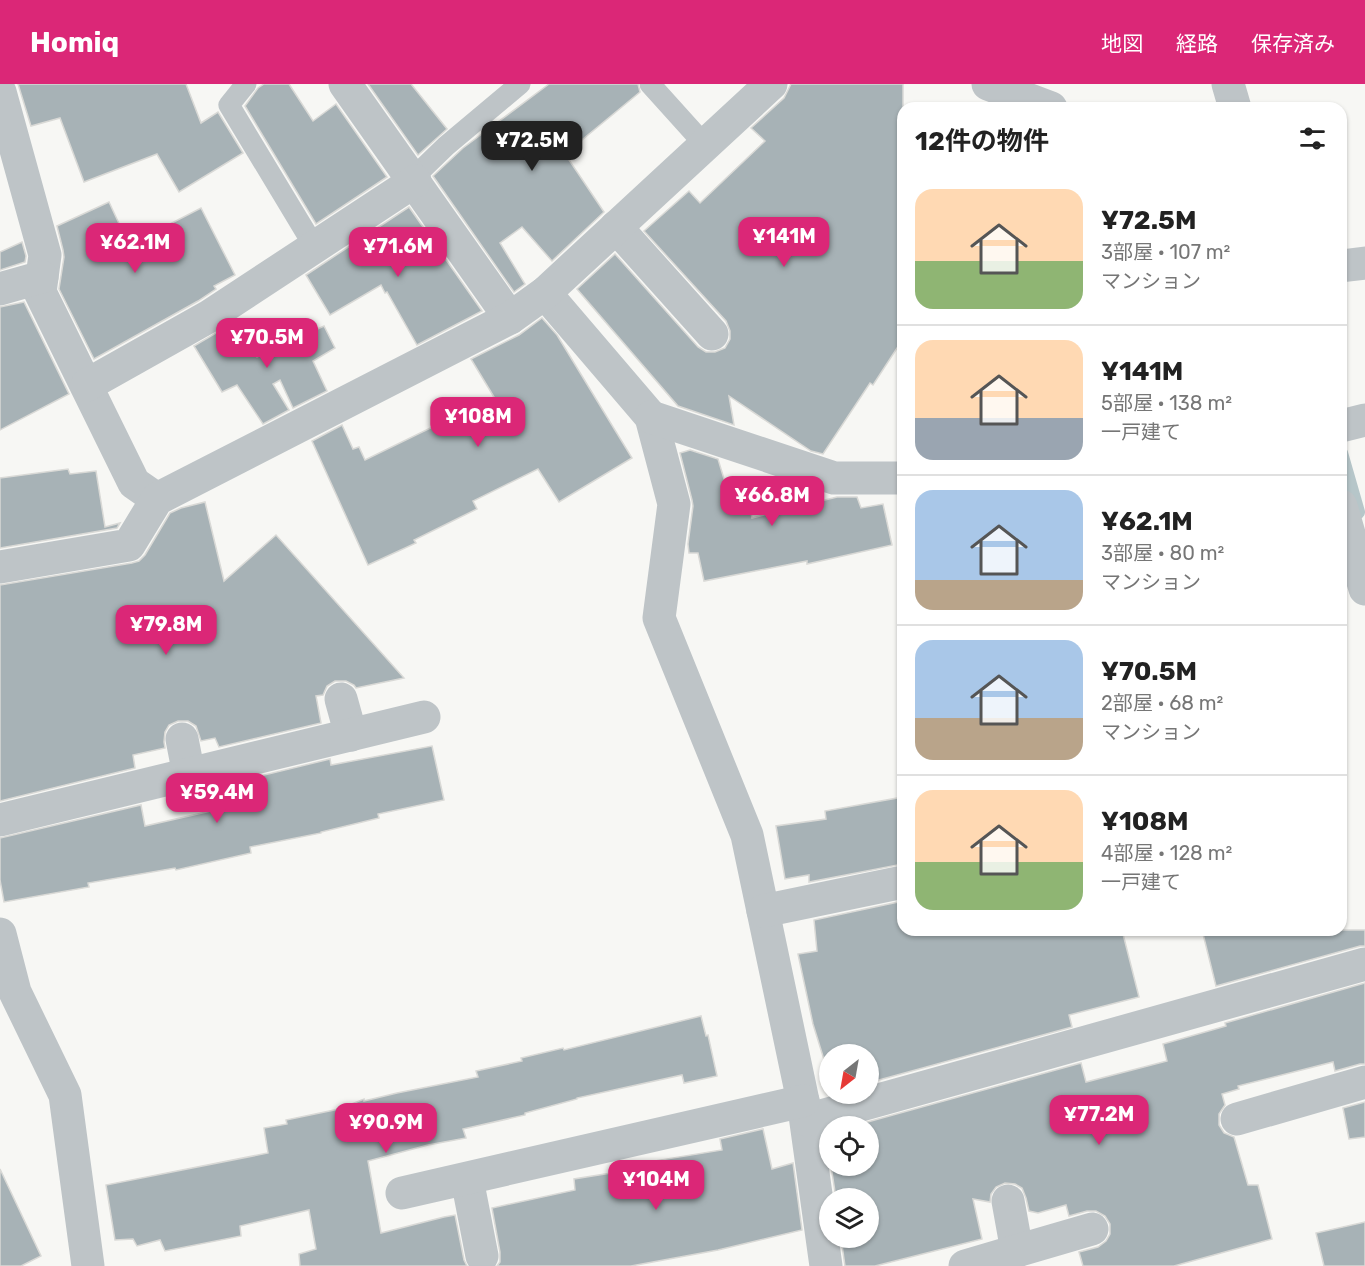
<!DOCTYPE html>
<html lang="ja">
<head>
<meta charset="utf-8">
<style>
	body { margin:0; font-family:Rubik,"Noto Sans JP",sans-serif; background:#f2f2f2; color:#222; height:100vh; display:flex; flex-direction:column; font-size:22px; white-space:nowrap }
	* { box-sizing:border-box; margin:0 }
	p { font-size:20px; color:#767676 }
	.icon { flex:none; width:33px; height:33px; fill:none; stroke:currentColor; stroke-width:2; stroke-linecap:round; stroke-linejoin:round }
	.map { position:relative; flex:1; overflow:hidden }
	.details { position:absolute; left:897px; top:18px; width:450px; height:834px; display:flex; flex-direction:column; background:#fff; border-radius:18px; box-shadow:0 2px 4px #0004 }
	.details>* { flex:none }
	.needle { width:39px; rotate:211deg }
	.controls { position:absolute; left:819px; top:960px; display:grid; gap:12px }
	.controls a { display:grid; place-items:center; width:60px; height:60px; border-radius:50%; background:#fff; box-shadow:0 2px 4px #0004; font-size:30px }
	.price { position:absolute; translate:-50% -51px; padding:0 14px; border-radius:12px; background:#db2777; color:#fff; font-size:20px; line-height:39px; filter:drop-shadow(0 2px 3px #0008) }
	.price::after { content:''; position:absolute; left:50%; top:36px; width:18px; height:14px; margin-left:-9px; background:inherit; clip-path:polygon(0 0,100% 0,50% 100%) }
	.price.on { background:#222; color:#fff }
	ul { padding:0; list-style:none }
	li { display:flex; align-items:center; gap:18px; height:150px; padding:0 18px }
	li+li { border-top:2px solid #e0e0e0 }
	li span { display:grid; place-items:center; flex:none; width:168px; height:120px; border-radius:18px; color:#555 }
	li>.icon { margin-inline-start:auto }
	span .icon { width:72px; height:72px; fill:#fffc; stroke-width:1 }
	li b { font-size:26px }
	h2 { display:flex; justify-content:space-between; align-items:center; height:72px; padding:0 18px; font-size:26px }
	header { display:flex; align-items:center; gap:36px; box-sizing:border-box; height:84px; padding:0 30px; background:#db2777; color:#fff }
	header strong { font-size:28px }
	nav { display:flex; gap:33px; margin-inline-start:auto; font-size:21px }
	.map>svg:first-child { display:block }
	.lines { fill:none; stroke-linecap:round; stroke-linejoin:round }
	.stream { stroke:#b6c6c9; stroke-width:14 }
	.building { fill:#a7b2b6; stroke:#d9d9d6; stroke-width:1.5 }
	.service { stroke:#bec4c7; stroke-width:21 }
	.minor { stroke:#bec4c7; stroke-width:33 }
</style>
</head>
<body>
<header>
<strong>Homiq</strong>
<nav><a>地図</a><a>経路</a><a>保存済み</a></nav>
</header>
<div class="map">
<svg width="1365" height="1182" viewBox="0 0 1365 1182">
	<rect width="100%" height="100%" fill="#f7f7f4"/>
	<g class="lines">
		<polyline class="stream" points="1341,369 1358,428"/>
	</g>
	<g class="building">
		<polygon points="18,0 186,0 201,39 218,28 243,69 179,108 157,70 84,98 60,34 31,42"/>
		<polygon points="264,0 289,0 313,37 336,20 387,93 316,140 245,22 258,4"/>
		<polygon points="368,0 411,0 447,45 418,71"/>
		<polygon points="549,0 638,0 640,8 565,70 604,128 552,177 522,143 500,159 525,200 514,208 433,92 463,64"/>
		<polygon points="791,0 903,0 903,255 873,301 870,299 823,370 811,367 729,312 734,341 678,322 577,205 615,170 698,263 706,268 715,268 725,264 730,255 730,247 726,237 644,147 689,107 700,119 765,57 751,44 784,14"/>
		<polygon points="109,118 129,161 201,124 235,191 214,202 216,205 198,217 94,275 59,205 64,173 63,166 57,142"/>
		<polygon points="409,123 482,227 417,261 387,208 385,209 381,201 330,231 306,191"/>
		<polygon points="22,158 26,172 25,178 0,186 0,168"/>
		<polygon points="24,218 69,310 0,346 0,223"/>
		<polygon points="542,234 557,251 632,374 559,418 538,385 473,417 477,425 414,456 416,459 368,481 312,357 342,341 353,365 359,363 365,376 494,313 471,275 519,251"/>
		<polygon points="236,237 257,273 324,242 335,264 313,277 327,307 293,324 280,296 273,300 289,326 263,340 237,301 222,308 194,262"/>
		<polygon points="690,366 718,375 731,418 748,414 752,434 837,413 857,413 861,424 883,420 892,461 807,480 807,477 704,497 698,469 689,469 688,460 693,422 692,416 680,369"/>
		<polygon points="68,385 70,390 96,387 105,443 120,439 117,444 0,464 0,394"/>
		<polygon points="205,418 224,497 276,451 404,594 356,604 354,601 346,597 335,597 327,602 323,611 316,612 321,639 219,663 215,654 201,657 196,642 188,637 178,637 169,641 165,648 164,658 165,664 133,671 135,684 0,717 0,501 132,479 139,477 145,471 170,429 181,424"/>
		<polygon points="432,662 444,716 378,730 379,734 321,748 321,749 250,763 251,769 176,786 175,784 88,799 89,803 4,818 0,796 0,754 141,721 145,742 246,719 236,698 330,675 331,681"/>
		<polygon points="903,713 903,780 809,798 809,791 785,795 776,742 826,735 825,727"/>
		<polygon points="903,817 903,846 1122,846 1139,913 1069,931 1072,943 868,999 868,970 830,970 830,995 813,940 798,870 817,867 814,836"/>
		<polygon points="1202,846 1365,846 1365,862 1360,862 1216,902"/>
		<polygon points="1365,899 1365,980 1360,980 1335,987 1333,978 1238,1002 1239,1005 1222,1010 1225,1021 1219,1030 1219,1041 1224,1049 1234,1053 1248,1101 1258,1101 1272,1155 1174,1182 1083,1182 1079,1168 1098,1163 1106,1157 1110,1150 1110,1140 1105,1132 1096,1127 1087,1127 1069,1132 1066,1121 1038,1129 1029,1127 1026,1114 1022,1104 1015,1100 1005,1099 996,1103 991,1110 990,1118 973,1115 982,1155 875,1182 845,1182 841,1154 868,1154 868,1114 836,1114 831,1082 868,1082 868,1042 853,1042 1081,979 1086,998 1167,977 1163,960 1226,942 1225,939"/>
		<polygon points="701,932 706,952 708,951 717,992 684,999 682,991 577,1014 577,1015 525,1029 525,1031 463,1045 466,1054 428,1061 368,1077 381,1149 444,1133 455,1131 464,1176 467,1182 300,1182 299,1170 316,1165 309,1126 240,1142 241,1152 165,1167 160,1156 137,1162 133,1155 115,1156 106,1101 268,1069 264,1044 287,1040 286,1036 339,1025 364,1015 364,1017 397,1009 478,993 476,987 522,977 521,974 563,964 564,966"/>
		<polygon points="1365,1018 1365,1053 1349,1055 1343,1024"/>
		<polygon points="763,1045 772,1085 793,1079 802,1146 718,1166 631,1182 497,1182 500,1178 500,1168 492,1124 575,1106 574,1095 643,1084 642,1079 722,1066 720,1055"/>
		<polygon points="0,1085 41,1172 21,1182 0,1182"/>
		<polygon points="1365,1138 1365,1182 1324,1182 1316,1149"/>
	</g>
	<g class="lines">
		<g class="service">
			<polyline points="246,0 229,21 314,162"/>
			<polyline points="650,0 705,61"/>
			<polyline points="413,94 446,62 520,0"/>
		</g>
		<g class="minor">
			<polyline points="345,0 510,234"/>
			<polyline points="988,0 1051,24"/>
			<polyline points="1228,0 1235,24"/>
			<polyline points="0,8 45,171 40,208 134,399 157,415"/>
			<polyline points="616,143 712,250"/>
			<polyline points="1341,182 1365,179"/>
			<polyline points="0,205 42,193"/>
			<polyline points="545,209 651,333 674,420 659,534 747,751 803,1017 826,1182"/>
			<polyline points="87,301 208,233 415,97"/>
			<polyline points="651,333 834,394 903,394"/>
			<polyline points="1341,342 1365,336"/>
			<polyline points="1341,422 1365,505"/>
			<polyline points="0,483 129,461 157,415 510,234 545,209 771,0"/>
			<polyline points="341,615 351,651"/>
			<polyline points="182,655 189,691"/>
			<polyline points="0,736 424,633"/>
			<polyline points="763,827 903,798"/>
			<polyline points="0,850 15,908 65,1011 88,1182"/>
			<polyline points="1237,1035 1365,998"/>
			<polyline points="807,1036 1365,880"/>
			<polyline points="467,1095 482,1172"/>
			<polyline points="402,1109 803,1017"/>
			<polyline points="1008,1117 1017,1167"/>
			<polyline points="965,1182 1092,1145"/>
		</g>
	</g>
</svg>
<div class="controls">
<a><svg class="needle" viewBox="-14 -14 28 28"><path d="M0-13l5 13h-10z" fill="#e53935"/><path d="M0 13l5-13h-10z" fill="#767676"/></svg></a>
<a><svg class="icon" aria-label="locate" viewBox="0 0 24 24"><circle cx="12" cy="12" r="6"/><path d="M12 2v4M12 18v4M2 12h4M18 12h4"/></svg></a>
<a><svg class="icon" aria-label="layers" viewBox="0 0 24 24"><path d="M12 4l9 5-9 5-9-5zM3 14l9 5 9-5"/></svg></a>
</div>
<b class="price on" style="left:532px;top:88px">¥72.5M</b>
<b class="price" style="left:784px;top:184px">¥141M</b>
<b class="price" style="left:135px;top:190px">¥62.1M</b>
<b class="price" style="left:398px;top:194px">¥71.6M</b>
<b class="price" style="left:267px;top:285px">¥70.5M</b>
<b class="price" style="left:478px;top:364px">¥108M</b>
<b class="price" style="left:772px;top:443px">¥66.8M</b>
<b class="price" style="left:166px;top:572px">¥79.8M</b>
<b class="price" style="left:217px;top:740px">¥59.4M</b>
<b class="price" style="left:1099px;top:1062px">¥77.2M</b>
<b class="price" style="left:386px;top:1070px">¥90.9M</b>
<b class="price" style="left:656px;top:1127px">¥104M</b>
<section class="details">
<h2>12件の物件<svg class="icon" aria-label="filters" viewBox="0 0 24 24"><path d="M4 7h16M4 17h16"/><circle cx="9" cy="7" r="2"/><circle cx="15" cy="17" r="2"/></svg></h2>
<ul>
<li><span style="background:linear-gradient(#ffd9b3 60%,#8fb573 0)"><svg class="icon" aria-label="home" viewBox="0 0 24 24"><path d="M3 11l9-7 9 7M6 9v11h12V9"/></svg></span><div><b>¥72.5M</b><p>3部屋 · 107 m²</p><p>マンション</p></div></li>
<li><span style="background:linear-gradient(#ffd9b3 65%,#9aa5b1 0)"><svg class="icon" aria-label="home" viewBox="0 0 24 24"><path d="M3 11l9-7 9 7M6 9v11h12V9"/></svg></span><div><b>¥141M</b><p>5部屋 · 138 m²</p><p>一戸建て</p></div></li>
<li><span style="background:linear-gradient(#a9c7e8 75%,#b9a48a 0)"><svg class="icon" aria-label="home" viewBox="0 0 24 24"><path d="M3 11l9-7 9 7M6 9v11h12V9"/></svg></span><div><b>¥62.1M</b><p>3部屋 · 80 m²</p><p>マンション</p></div></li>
<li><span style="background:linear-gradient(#a9c7e8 65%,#b9a48a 0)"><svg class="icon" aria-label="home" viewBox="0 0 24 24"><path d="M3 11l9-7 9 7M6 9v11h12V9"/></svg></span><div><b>¥70.5M</b><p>2部屋 · 68 m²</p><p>マンション</p></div></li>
<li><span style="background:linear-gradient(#ffd9b3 60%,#8fb573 0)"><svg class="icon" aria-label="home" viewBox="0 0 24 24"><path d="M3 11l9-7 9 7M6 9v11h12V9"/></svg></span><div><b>¥108M</b><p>4部屋 · 128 m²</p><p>一戸建て</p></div></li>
</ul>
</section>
</div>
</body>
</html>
